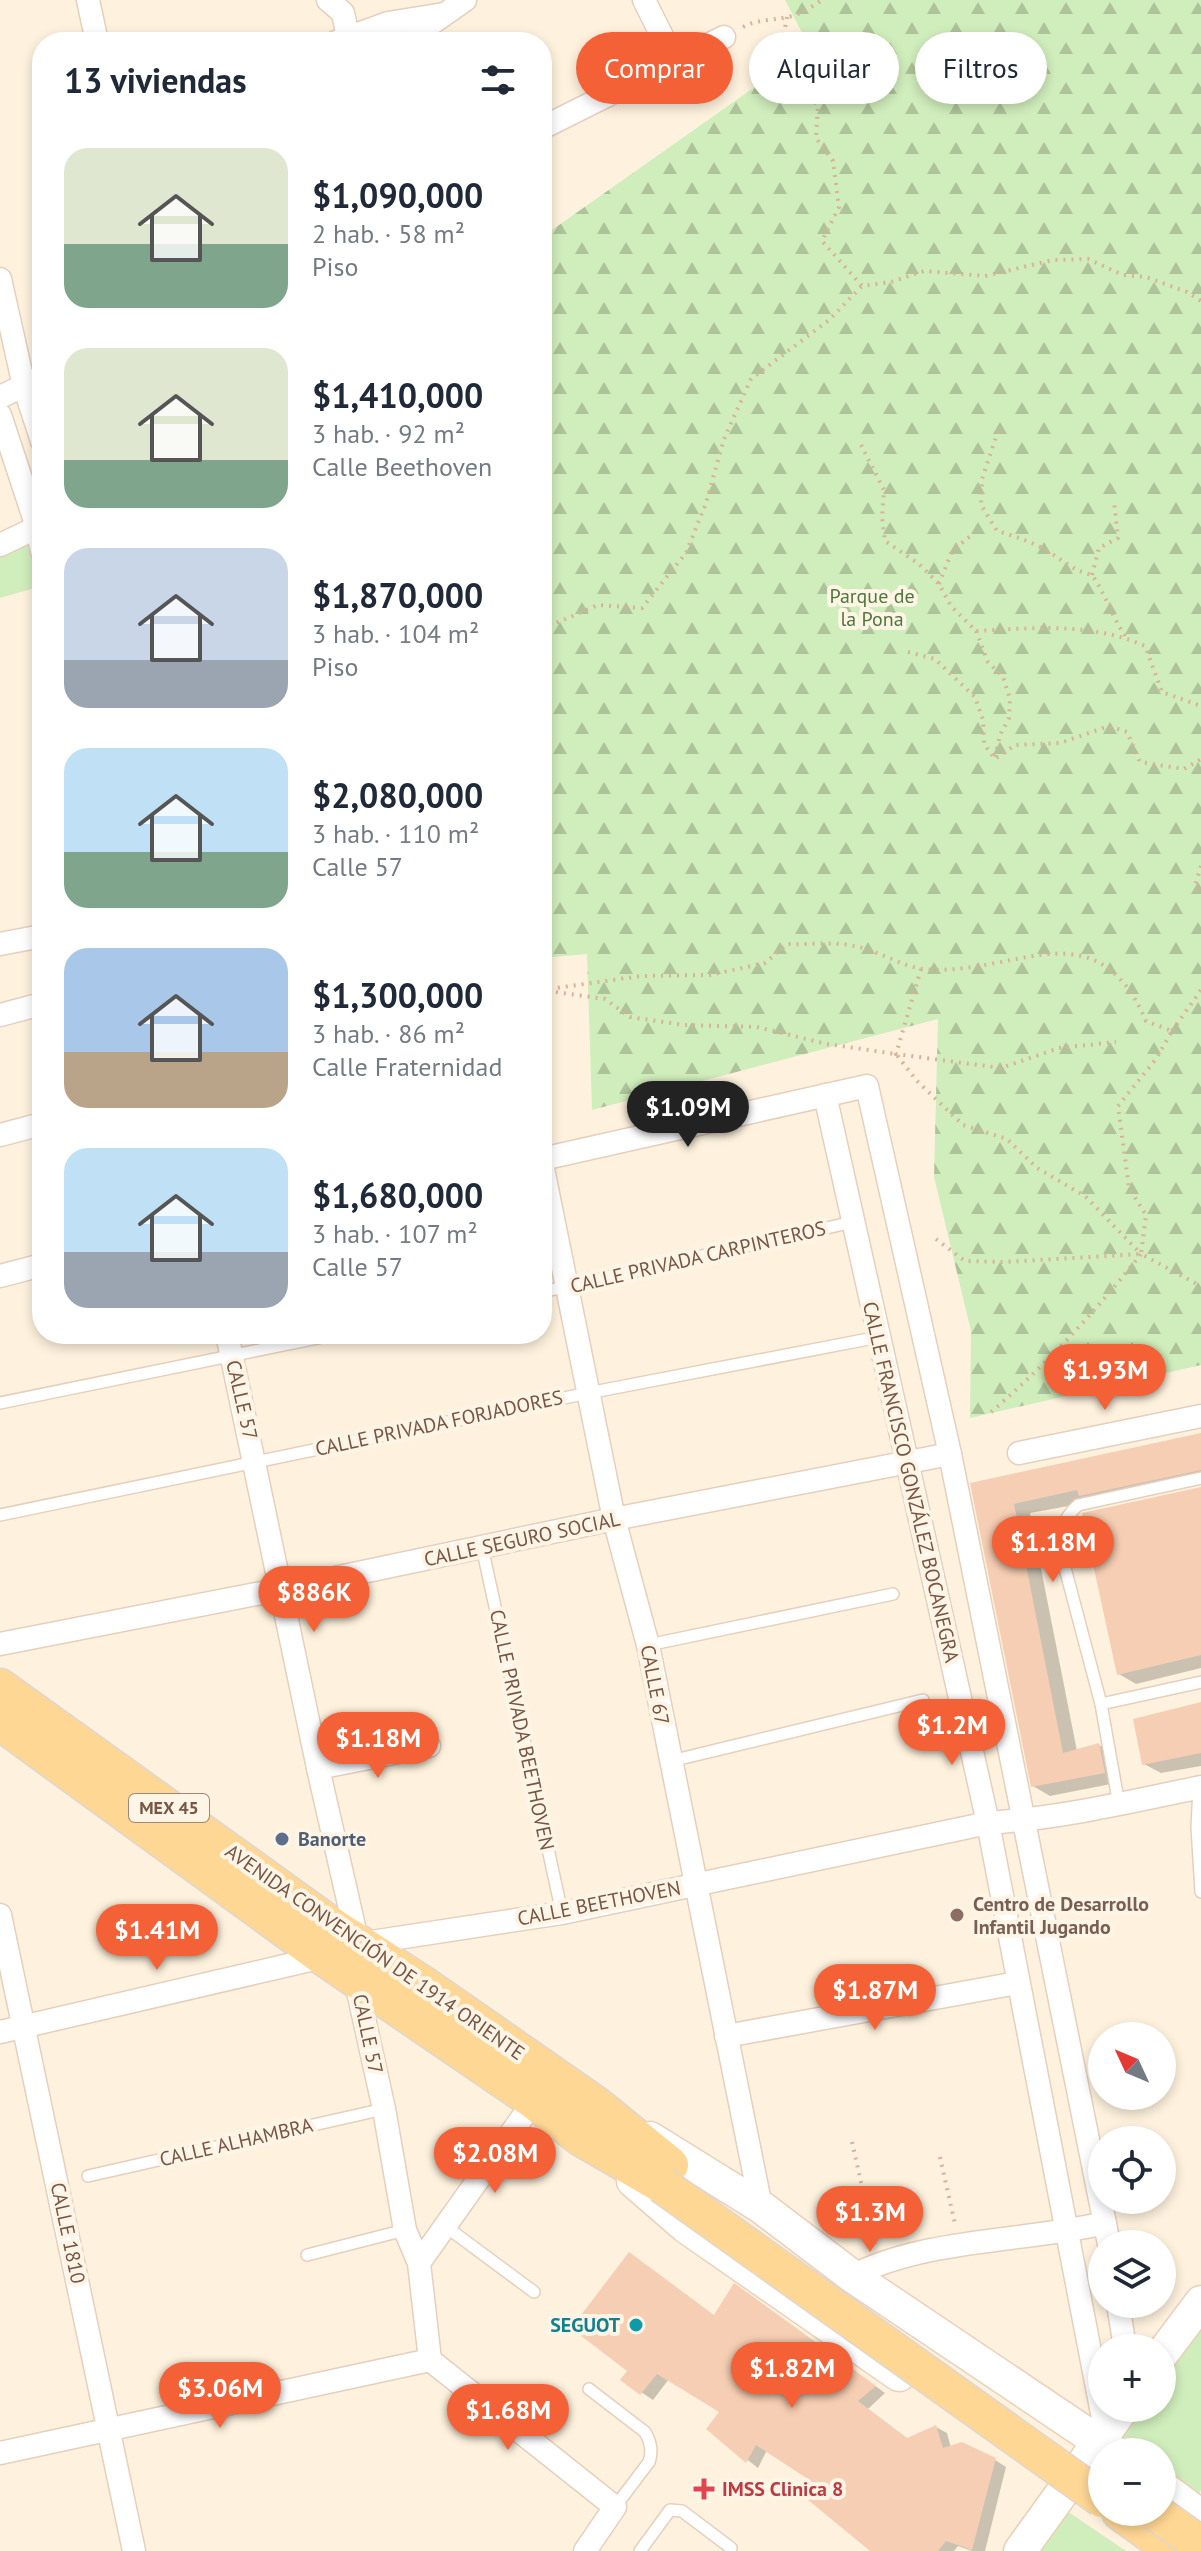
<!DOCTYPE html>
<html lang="es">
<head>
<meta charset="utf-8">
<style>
	body { margin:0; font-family:"PT Sans",sans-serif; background:#f2f2f3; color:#1f2937; height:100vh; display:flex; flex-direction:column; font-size:30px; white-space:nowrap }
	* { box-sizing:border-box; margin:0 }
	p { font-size:26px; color:#747a83 }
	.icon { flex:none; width:44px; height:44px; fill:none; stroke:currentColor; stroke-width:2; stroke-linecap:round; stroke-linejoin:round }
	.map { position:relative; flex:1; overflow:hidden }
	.drawer { position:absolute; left:32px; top:32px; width:520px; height:1312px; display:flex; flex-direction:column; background:#fff; border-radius:32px; box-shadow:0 4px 12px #0003 }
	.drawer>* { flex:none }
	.top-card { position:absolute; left:576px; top:32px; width:504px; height:72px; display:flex; gap:16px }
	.needle { width:52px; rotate:314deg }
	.buttons { position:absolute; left:1088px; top:2022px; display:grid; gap:16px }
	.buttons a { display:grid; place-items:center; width:88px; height:88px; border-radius:50%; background:#fff; box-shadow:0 4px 12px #0003; font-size:40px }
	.price { position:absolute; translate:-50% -68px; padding:0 18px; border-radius:28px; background:#f56137; color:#fff; font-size:26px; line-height:52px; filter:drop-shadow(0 2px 4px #0008) }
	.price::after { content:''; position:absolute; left:50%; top:48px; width:24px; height:18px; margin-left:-12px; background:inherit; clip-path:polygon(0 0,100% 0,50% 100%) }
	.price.current { background:#222; color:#fff }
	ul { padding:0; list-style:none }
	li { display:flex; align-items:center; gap:24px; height:200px; padding:0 32px }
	li span { display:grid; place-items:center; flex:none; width:224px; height:160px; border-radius:24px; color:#555 }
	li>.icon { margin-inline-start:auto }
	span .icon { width:96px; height:96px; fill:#fffc; stroke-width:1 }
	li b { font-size:34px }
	h2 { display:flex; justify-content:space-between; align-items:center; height:96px; padding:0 32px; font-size:34px }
	.pill { padding:0 28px; border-radius:36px; background:#fff; box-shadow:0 4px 12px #0003; font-size:28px; line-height:72px }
	.pill.current { background:#f56137; color:#fff }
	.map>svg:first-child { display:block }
	.green { fill:#d0edbc }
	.forest { fill:url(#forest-firs) }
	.shadow { fill:#0003 }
	.building { fill:#f6ceb3 }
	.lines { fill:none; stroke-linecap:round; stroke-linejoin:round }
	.service-casing { stroke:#e5cfbd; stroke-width:14 }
	.minor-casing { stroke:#e5cfbd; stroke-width:25 }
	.secondary-casing { stroke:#ebd0b9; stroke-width:35 }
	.primary-casing { stroke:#ded6d2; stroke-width:39 }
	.path { stroke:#dbb197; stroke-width:4; stroke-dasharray:2 6; stroke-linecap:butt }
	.service { stroke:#fff; stroke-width:11 }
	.minor { stroke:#fff; stroke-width:22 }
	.secondary { stroke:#fff; stroke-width:32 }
	.primary { stroke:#ffd795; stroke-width:36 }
	.primary-bridge-casing { stroke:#ded6d2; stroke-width:39; stroke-linecap:butt }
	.primary-bridge { stroke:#ffd795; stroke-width:36 }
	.service-dot { fill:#5c6f8a; stroke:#fff5e7; stroke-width:3 }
	.education-dot { fill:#8d6e63; stroke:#fff5e7; stroke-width:3 }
	.culture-dot { fill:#0f9aa8; stroke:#fff5e7; stroke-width:3 }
	.health-dot { fill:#e0444e; stroke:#fff5e7; stroke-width:3 }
	.labels { text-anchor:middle; stroke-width:8; stroke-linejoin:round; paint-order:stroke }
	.shield { fill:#fff5e7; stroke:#a08675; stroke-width:2 }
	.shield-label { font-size:18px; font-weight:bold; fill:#775644 }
	.park-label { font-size:20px; fill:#4c7839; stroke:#fff5e7 }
	.street-label { font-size:20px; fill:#775644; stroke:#fff5e7 }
	.service-label { font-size:20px; font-weight:bold; fill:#4e5e75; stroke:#fff5e7; text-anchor:start }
	.education-label { font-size:20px; font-weight:bold; fill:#785e54; stroke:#fff5e7; text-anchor:start }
	.culture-label { font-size:20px; font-weight:bold; fill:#0d838f; stroke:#fff5e7; text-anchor:end }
	.health-label { font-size:20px; font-weight:bold; fill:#be3a42; stroke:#fff5e7; text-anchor:start }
</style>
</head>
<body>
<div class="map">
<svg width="1201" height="2551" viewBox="0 0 1201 2551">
	<defs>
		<pattern id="forest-firs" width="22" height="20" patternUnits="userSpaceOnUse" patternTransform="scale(2)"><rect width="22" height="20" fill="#d0edbc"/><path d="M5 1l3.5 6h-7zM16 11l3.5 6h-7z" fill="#aec39a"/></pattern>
	</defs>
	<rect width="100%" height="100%" fill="#fef2de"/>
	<g class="green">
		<polygon points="34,530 42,586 0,598 0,546"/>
		<polygon points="1201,2327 1201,2490 1195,2498 1162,2474 1162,2452 1132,2452 1117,2440 1141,2408 1162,2408 1162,2379"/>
		<polygon points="1064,2509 1126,2551 1034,2551"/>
	</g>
	<polygon class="forest" points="785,0 1201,0 1201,1365 970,1418 971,1331 934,1177 938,1019 592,1110 587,954 542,958 542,237 810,48"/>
	<g class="shadow">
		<polygon points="1201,1435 1201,1482 1030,1513 1077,1751 1099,1745 1116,1755 1121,1782 1050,1796 1033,1786 972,1484"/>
		<polygon points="1201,1489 1201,1668 1136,1684 1119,1674"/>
		<polygon points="1201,1704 1201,1766 1161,1773 1144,1764"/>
		<polygon points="630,2254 715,2317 746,2292 885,2393 868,2409 908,2439 936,2427 947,2433 951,2448 995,2460 1006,2467 985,2551 972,2551 958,2546 954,2551 873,2551 817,2482 767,2450 758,2468 708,2429 722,2412 669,2379 653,2400 623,2380 630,2370"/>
	</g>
	<g class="building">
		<polygon points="1201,1433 1201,1470 1079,1496 1077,1490 1014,1504 1063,1753 1099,1743 1105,1773 1031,1787 970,1483"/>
		<polygon points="1201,1487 1201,1655 1117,1675 1082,1513"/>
		<polygon points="1201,1702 1201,1753 1142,1765 1133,1719"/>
		<polygon points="629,2252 714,2315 734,2283 876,2386 858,2401 907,2438 936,2425 943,2448 962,2442 996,2458 972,2550 946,2541 938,2551 870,2551 802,2495 814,2483 756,2445 746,2463 706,2429 719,2412 657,2374 640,2395 620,2380 627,2371 576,2332 581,2327 575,2323"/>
	</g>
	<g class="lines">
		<g class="service-casing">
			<g id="service">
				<polyline points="542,1292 853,1222"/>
				<polyline points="0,1403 337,1334"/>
				<polyline points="0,1515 588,1393 879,1337"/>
				<polyline points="482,1547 562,1913"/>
				<polyline points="648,1645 893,1594"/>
				<polyline points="1101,1704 1201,1682"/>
				<polyline points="671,1761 923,1700"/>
				<polyline points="1199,1787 1197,1827 1201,1892"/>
				<path d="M1119,1805L1101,1704L1061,1553C1059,1532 1062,1520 1078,1505L1201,1478"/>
				<polyline points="88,2176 384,2109"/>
				<polyline points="445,2226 534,2292"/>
				<polyline points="307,2255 405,2230"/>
				<path d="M589,2389L645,2432C651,2442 653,2451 649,2462L615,2507"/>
				<polyline points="640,2551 670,2510 682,2511 731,2548"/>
			</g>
		</g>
		<g class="minor-casing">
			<g id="minor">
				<polyline points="88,0 97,42"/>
				<polyline points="328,0 343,13 349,42"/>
				<polyline points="644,0 663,38"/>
				<polyline points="336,42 388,23 444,14"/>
				<polyline points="405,42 465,0"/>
				<polyline points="542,128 724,37"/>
				<polyline points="0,279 24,386 42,441"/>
				<polyline points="0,397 42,377"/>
				<polyline points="0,415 37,527 42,551"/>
				<polyline points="0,545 42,525"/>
				<polyline points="0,944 42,936"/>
				<polyline points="0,1015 42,1004"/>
				<polyline points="825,1095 988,1823 1106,2434"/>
				<polyline points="0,1135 42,1124"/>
				<polyline points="542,1159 867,1086 950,1454 1109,2244"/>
				<polyline points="542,1164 614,1519 648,1645 761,2207"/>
				<polyline points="0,1276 42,1265"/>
				<polyline points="227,1334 318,1768 358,1944 355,1978 384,2109 405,2230 419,2263 430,2360 615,2507 585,2551"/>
				<polyline points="1019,1453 1201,1416"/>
				<polyline points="0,1644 282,1589 614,1519 950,1454"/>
				<polyline points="318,1768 429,1746"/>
				<polyline points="0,1915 134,2551"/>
				<path d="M0,2032L323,1957L358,1944L562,1913L988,1823C1060,1818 1130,1802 1201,1787"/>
				<polyline points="726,2036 1017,1983"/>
				<polyline points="419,2263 534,2101"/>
				<path d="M852,2276C927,2238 1024,2242 1105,2223"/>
				<polyline points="1118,2304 1125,2348"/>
				<polyline points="0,2453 430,2360"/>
			</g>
		</g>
		<g class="secondary-casing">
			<g id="secondary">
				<polyline points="650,2138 761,2207 852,2276 1114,2452"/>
				<polyline points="633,2181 686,2227 899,2375"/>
				<polyline points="1162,2354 1201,2302"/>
				<polyline points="1162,2487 1201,2516"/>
				<polyline points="1020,2551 1123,2408"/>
			</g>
		</g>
		<g class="primary-casing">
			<g id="primary">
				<polyline points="0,1687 338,1930 424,1985 595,2104 670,2165"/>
				<polyline points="0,1722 323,1957 534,2101 581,2138 662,2185"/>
				<polyline points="1120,2512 1174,2551"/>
			</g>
		</g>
		<g class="path">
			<polyline points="787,17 777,71 818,105 816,138 833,161 839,207 822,241 862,286 891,282 924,271 985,276 1053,260 1088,259 1123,275 1146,277 1187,292 1201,301"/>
			<path d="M743,27C758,19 770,21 787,17C800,15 811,7 822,0"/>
			<path d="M998,431L982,479L981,505L997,531C1014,536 1030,541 1046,550C1063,560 1073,571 1092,575C1106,595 1112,617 1126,637"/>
			<path d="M861,445L884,490L882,517L885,541L919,564L939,584L951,606L976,631C1032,628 1092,622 1145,646L1162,692L1201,706"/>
			<polyline points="1092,575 1099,548 1118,538 1114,501"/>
			<polyline points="939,584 952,551 973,534"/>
			<polyline points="542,629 598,605 642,608 686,553 706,503 724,439 751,379 829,320 862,286"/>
			<polyline points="976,631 988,662 1003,677 1010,699 1009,718 1000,735 995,757"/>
			<polyline points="908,652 935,659 975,697 983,720 984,744 995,759 1015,745 1060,743 1109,726 1127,732 1140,762 1184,769 1201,759"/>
			<polyline points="1201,866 1195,886 1201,895"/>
			<polyline points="921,969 896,1054 1001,1068 1059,1048 1116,1042"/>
			<path d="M542,990L641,976L710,975L765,963L787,944C808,945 833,941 854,946C877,950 901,966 923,969C1013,978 1095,903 1146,1021L1172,1031L1156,1059L1118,1106L1129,1188L1146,1215L1141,1254L1201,1286"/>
			<polyline points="548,991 605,999 630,1017 684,1025 757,1027 827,1044 896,1054 917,1081 963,1125 1007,1139 1037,1168 1085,1196 1141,1254"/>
			<polyline points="1172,1031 1201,990"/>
			<polyline points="936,1239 965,1261 1004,1262 1141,1254"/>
			<path d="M991,1412C1047,1364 1095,1312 1141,1254"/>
			<polyline points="852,2142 875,2244"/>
			<polyline points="940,2157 955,2224"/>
		</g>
		<use href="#service" class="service"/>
		<use href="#minor" class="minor"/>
		<use href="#secondary" class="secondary"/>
		<use href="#primary" class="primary"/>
		<g class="primary-bridge-casing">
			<g id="primary-bridge">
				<polyline points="662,2185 1102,2499"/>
				<polyline points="1155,2512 1201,2545"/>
			</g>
		</g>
		<use href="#primary-bridge" class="primary-bridge"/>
	</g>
	<circle class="service-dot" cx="282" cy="1839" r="8"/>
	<circle class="education-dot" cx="957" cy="1915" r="8"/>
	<circle class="culture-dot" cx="636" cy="2325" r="8"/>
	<path class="health-dot" d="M700 2477h8v8h8v8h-8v8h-8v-8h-8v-8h8z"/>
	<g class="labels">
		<rect class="shield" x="129" y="1794" width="80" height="28" rx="6"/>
		<g class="shield-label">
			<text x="169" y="1814">MEX 45</text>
		</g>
		<g class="park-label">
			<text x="872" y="603">Parque de<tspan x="872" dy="23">la Pona</tspan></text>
		</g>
		<g class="street-label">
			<text transform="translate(698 1257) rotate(-13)" y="7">CALLE PRIVADA CARPINTEROS</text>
			<text transform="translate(242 1400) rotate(77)" y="7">CALLE 57</text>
			<text transform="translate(439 1423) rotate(-12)" y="7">CALLE PRIVADA FORJADORES</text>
			<text transform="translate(911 1482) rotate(77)" y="7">CALLE FRANCISCO GONZÁLEZ BOCANEGRA</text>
			<text transform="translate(522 1539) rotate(-12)" y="7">CALLE SEGURO SOCIAL</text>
			<text transform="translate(655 1685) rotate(79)" y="7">CALLE 67</text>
			<text transform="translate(522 1730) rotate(78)" y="7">CALLE PRIVADA BEETHOVEN</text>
			<text transform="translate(599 1903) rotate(-11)" y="7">CALLE BEETHOVEN</text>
			<text transform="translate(375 1952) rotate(35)" y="7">AVENIDA CONVENCIÓN DE 1914 ORIENTE</text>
			<text transform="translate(368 2034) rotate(78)" y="7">CALLE 57</text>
			<text transform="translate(236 2142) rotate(-13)" y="7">CALLE ALHAMBRA</text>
			<text transform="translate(68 2233) rotate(78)" y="7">CALLE 1810</text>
		</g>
		<g class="service-label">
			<text x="298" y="1846">Banorte</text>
		</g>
		<g class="education-label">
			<text x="973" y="1911">Centro de Desarrollo<tspan x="973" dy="23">Infantil Jugando</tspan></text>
		</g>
		<g class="culture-label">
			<text x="620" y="2332">SEGUOT</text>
		</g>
		<g class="health-label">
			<text x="722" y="2496">IMSS Clinica 8</text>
		</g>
	</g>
</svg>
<div class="buttons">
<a><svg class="needle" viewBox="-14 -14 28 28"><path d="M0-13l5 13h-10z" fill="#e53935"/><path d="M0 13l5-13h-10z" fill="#747a83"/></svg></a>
<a><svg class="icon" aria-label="locate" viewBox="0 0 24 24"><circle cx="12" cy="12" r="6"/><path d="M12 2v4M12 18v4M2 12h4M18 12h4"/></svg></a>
<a><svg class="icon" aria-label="layers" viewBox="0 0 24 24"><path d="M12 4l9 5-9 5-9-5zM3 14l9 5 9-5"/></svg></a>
<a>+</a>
<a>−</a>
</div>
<b class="price current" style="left:688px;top:1149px">$1.09M</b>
<b class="price" style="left:1105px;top:1412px">$1.93M</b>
<b class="price" style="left:1053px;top:1584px">$1.18M</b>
<b class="price" style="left:314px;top:1634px">$886K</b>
<b class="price" style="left:952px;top:1767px">$1.2M</b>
<b class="price" style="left:378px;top:1780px">$1.18M</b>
<b class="price" style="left:157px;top:1972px">$1.41M</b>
<b class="price" style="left:875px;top:2032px">$1.87M</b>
<b class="price" style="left:495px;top:2195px">$2.08M</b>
<b class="price" style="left:870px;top:2254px">$1.3M</b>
<b class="price" style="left:792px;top:2410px">$1.82M</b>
<b class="price" style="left:220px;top:2430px">$3.06M</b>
<b class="price" style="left:508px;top:2452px">$1.68M</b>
<div class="top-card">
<a class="pill current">Comprar</a>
<a class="pill">Alquilar</a>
<a class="pill">Filtros</a>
</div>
<section class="drawer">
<h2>13 viviendas<svg class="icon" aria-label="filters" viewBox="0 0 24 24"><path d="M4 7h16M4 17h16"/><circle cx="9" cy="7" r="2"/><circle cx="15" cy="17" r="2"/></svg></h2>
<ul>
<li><span style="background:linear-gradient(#dfe7d0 60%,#7fa58c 0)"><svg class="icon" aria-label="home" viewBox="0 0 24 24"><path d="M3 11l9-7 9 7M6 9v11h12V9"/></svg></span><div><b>$1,090,000</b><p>2 hab. · 58 m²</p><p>Piso</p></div></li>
<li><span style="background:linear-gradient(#dfe7d0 70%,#7fa58c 0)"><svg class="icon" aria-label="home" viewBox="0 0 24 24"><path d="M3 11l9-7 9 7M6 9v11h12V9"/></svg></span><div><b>$1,410,000</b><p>3 hab. · 92 m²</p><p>Calle Beethoven</p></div></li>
<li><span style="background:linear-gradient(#c9d6e8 70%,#9aa5b1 0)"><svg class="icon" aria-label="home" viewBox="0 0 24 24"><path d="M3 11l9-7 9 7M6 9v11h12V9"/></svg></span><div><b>$1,870,000</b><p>3 hab. · 104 m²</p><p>Piso</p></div></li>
<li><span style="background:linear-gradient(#bfe0f5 65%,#7fa58c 0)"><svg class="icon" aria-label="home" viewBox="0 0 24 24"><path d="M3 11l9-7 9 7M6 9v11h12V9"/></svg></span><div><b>$2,080,000</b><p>3 hab. · 110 m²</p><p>Calle 57</p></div></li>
<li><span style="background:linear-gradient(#a9c7e8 65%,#b9a48a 0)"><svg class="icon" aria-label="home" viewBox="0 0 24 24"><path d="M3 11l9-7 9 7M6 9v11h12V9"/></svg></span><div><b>$1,300,000</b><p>3 hab. · 86 m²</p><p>Calle Fraternidad</p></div></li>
<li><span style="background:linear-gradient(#bfe0f5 65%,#9aa5b1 0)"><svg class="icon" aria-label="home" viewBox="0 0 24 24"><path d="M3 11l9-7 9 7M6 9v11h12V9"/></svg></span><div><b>$1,680,000</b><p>3 hab. · 107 m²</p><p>Calle 57</p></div></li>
</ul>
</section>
</div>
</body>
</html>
